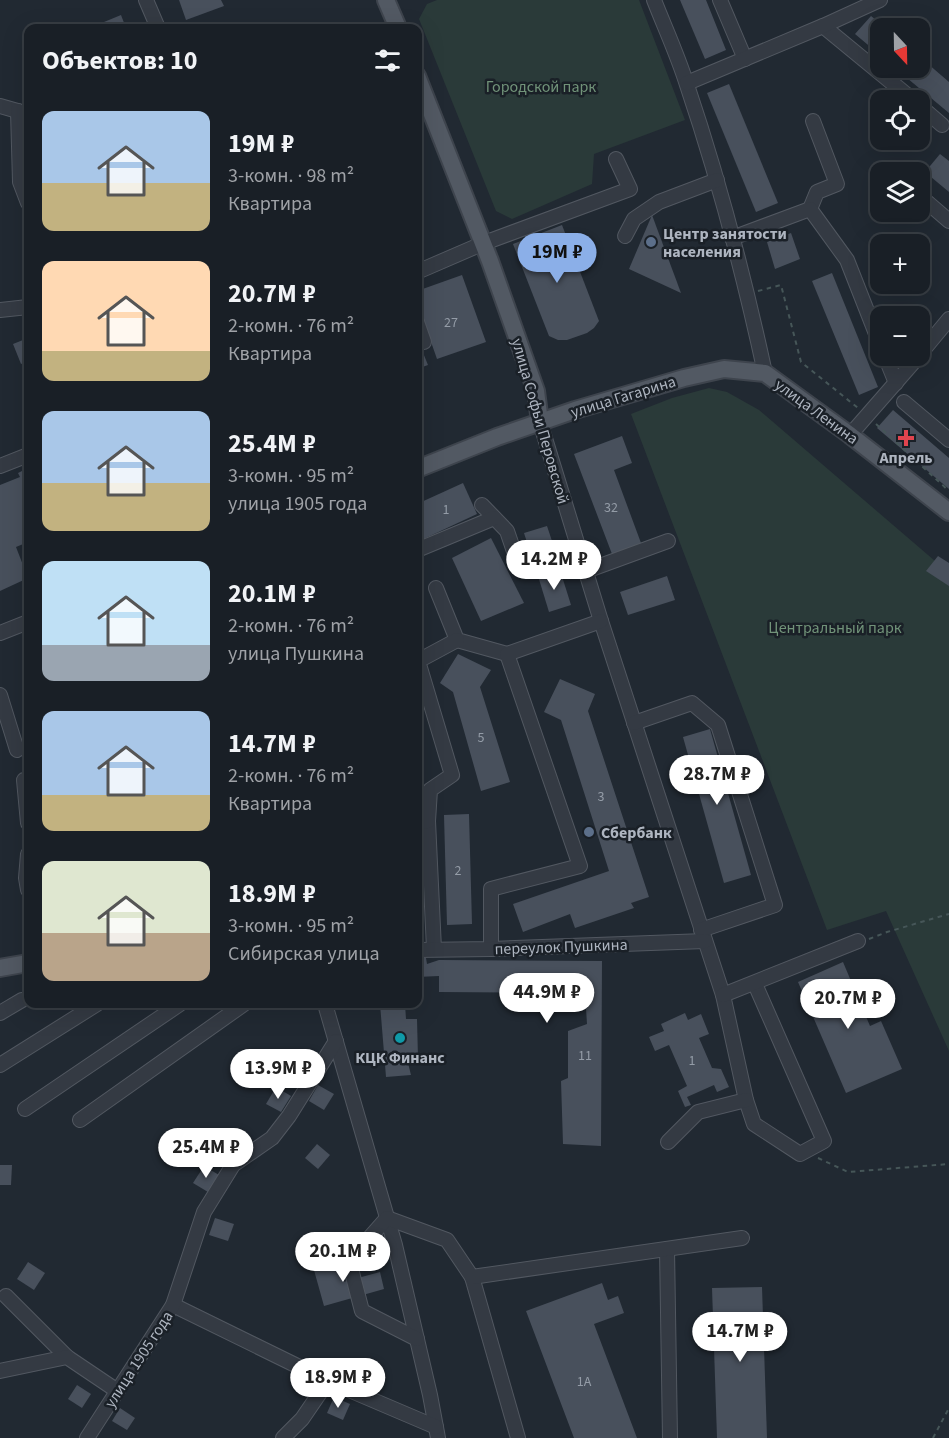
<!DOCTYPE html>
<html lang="ru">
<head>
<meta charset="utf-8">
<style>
	body { margin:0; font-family:"Source Sans 3",sans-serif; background:#262c32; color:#f1f3f6; height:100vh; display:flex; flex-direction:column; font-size:22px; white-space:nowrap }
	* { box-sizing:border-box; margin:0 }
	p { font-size:20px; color:#9fa2a7 }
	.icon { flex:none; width:33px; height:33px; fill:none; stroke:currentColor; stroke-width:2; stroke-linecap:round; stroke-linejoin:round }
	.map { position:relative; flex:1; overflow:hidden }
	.sheet { position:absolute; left:24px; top:24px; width:398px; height:984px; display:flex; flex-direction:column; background:#191f26; border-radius:12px; box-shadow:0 6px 24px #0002,0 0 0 2px #373d43 }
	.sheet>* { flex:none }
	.needle { width:39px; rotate:158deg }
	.tools { position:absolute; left:870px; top:18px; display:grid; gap:12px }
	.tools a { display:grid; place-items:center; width:60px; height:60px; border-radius:12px; background:#191f26; box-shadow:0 6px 24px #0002,0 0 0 2px #373d43; font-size:30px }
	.price { position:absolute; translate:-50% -51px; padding:0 14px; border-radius:21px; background:#fff; color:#222; font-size:20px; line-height:39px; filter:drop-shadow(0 2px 3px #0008) }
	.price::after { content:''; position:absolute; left:50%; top:36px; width:18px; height:14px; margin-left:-9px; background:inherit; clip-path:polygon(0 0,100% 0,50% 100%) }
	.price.selected { background:#8bafe8; color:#111 }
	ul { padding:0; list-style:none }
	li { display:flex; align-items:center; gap:18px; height:150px; padding:0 18px }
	li span { display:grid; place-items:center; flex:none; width:168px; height:120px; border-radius:12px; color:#555 }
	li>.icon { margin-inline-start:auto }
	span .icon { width:72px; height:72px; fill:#fffc; stroke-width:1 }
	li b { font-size:26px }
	h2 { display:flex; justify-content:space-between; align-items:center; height:72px; padding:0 18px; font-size:26px }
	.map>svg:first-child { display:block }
	.green { fill:#2a3a39 }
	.building { fill:#48505c }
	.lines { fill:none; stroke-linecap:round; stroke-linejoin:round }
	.minor-casing { stroke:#525861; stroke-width:16 }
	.major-casing { stroke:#3e444d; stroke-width:20 }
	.path { stroke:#465658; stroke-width:2; stroke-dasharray:4.5 4.5; stroke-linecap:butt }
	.minor { stroke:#343a43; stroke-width:14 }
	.major { stroke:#525963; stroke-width:16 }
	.service-dot { fill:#5c6f8a; stroke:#1a2027; stroke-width:2 }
	.health-dot { fill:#e0444e; stroke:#1a2027; stroke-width:2 }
	.culture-dot { fill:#0f9aa8; stroke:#1a2027; stroke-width:2 }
	.labels { text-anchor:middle; stroke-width:5; stroke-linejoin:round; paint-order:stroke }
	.number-label { font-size:14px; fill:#949ca7 }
	.park-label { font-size:16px; fill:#719379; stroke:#1a2027 }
	.poi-label { font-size:16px; font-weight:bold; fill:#aeb5c0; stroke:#1a2027; text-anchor:start }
	.street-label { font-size:16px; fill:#aeb5c0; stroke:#1a2027 }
</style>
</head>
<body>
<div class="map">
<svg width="949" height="1438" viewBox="0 0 949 1438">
	<rect width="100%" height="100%" fill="#212932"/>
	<g class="green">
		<polygon points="437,0 639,0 685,120 594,154 592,184 512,219 496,211 419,19 427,4"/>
		<polygon points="709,388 727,392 759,410 949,573 949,1051 886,911 827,930 631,414 672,398"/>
	</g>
	<g class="building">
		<polygon points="179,0 221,0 224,6 186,20"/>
		<polygon points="680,0 706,0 726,50 705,59"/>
		<polygon points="121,15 126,28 107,28 104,22"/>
		<polygon points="871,16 886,28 880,28 880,55 855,34"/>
		<polygon points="920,57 949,82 949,113 895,68 920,68"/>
		<polygon points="729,84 778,203 756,212 707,93"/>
		<polygon points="940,154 949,161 949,192 925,172"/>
		<polygon points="652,215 681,293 629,269"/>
		<polygon points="562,225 599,321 594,328 587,333 567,340 558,340 549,336 513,244"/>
		<polygon points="791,233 800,259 775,269 767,242"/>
		<polygon points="832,273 878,387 859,395 812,281"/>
		<polygon points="462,275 486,342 437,359 417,302 417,291"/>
		<polygon points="28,338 28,361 21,364 13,344"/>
		<polygon points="417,338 428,365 417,369"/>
		<polygon points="893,410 949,458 949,489 877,428"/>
		<polygon points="622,436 632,463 614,470 641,543 612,554 574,454"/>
		<polygon points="28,468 28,542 16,547 28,578 0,591 0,485 20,477 18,473"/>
		<polygon points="463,483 477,514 417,542 417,504"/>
		<polygon points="547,526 555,550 532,558 524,533"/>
		<polygon points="491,538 524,603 481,621 452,558"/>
		<polygon points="938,556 949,563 949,586 926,571"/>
		<polygon points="560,570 571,605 549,612 538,576"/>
		<polygon points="667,576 675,600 628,615 620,592"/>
		<polygon points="458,654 491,670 480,687 510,782 481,791 453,692 440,683"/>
		<polygon points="560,679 595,694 588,711 649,897 631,903 634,908 575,928 570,914 523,932 513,904 609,871 561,720 544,712"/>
		<polygon points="710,729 751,875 724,883 683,737"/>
		<polygon points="469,814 472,924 447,925 444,815"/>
		<polygon points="417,958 426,958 427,964 439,960 602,961 601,1146 563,1144 561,1081 568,1078 568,1031 587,1024 585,993 439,992 439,976 417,977"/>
		<polygon points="843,962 870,1026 881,1021 902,1069 846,1093 798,982"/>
		<polygon points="380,1004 405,1004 406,1019 417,1019 418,1058 407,1059 411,1075 386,1077"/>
		<polygon points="685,1013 688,1020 701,1014 709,1034 699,1038 712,1068 721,1069 729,1087 717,1092 714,1085 687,1097 691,1105 685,1107 678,1091 687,1086 669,1045 655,1051 649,1037 664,1031 661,1024"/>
		<polygon points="318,1085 334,1094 324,1110 309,1101"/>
		<polygon points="276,1087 291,1096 281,1112 266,1104"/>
		<polygon points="229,1137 240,1152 226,1161 216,1147"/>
		<polygon points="317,1144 330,1155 318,1169 305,1158"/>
		<polygon points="0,1165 12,1165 11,1185 0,1185"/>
		<polygon points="204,1166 219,1175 208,1192 193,1183"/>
		<polygon points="215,1218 234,1224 228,1241 209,1235"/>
		<polygon points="336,1256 343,1282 380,1272 384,1289 324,1306 312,1263"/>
		<polygon points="28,1262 45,1273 34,1290 17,1279"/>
		<polygon points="602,1283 608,1300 618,1296 624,1313 594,1324 637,1438 574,1438 526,1311"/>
		<polygon points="762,1287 767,1438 717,1438 712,1288"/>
		<polygon points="77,1385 91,1394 82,1408 68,1399"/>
		<polygon points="334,1397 350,1404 343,1420 327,1413"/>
		<polygon points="120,1408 135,1418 127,1430 112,1421"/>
	</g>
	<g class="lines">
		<g class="minor-casing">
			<g id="minor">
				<polyline points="146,0 158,28"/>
				<path d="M654,0C665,28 678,56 687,85C719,180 744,276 765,373"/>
				<polyline points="720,0 745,59"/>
				<polyline points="823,26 913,100"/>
				<polyline points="687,83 823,26 880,0"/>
				<polyline points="0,106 28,114"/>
				<polyline points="920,106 942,125"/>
				<polyline points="18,111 20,182 28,203"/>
				<polyline points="920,196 949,221"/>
				<polyline points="810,209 817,192 837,184 813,121"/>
				<polyline points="625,236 634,219 659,202 717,180"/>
				<polyline points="732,238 810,209 847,260 880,344"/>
				<polyline points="417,272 484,243 630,189 616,159"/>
				<polyline points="0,310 28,307"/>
				<polyline points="417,322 424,342"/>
				<polyline points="920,354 949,319"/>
				<polyline points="885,356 896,383"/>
				<polyline points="904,402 949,440"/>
				<polyline points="540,422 601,621 723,995 746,1100 754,1124 800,1154 824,1141 755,984"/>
				<polyline points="850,435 919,356"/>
				<polyline points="0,466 28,455"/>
				<polyline points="482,505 507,531 520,569 578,547"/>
				<polyline points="417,550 494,518"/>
				<polyline points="586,571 668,541"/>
				<polyline points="436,588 457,640 507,654"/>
				<polyline points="0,633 28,622"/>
				<polyline points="0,695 17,750"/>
				<polyline points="634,723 692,703 718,725 775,905 701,930"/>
				<polyline points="24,780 28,823"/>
				<polyline points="428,821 434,949"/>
				<polyline points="417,822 428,821 430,790 452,775 418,661 457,640"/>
				<polyline points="28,854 26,878 28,890"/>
				<polyline points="491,949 491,889 580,866 507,654 601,621"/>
				<polyline points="417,950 491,949 705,941"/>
				<polyline points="723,995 858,941"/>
				<polyline points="325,1004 395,1245 430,1395 438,1438"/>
				<polyline points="0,1013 22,1000"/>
				<polyline points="0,1065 97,1004"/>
				<polyline points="25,1109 180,1004"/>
				<polyline points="80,1120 244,1004"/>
				<polyline points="668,1142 698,1112 746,1100"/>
				<polyline points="667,1249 670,1438"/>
				<polyline points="472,1277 518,1438"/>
				<polyline points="6,1296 67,1357"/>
				<polyline points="173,1305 328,1381 436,1427"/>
				<polyline points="417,1339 362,1311 349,1261 387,1218 447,1240 472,1277 742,1238"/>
				<polyline points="0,1371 67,1357 116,1390"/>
				<polyline points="87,1438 173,1305 204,1212 233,1165 272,1138 289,1116 336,1041"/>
				<polyline points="283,1438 302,1419 328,1381"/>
			</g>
		</g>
		<g class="major-casing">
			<g id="major">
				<polyline points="386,0 398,28"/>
				<polyline points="417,76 490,261 536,391 540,422"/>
				<polyline points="417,469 497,437 575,410 684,378 724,369 765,373 850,435 949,512"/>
				<polyline points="0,968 28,963"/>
			</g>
		</g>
		<g class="path">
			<polyline points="758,291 781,285 801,362 858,408"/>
			<polyline points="876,424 949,491"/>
			<polyline points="869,939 887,932 949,914"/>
			<polyline points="818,1158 848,1172 949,1164"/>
			<polyline points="933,1438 949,1408"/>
		</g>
		<use href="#minor" class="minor"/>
		<use href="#major" class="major"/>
	</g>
	<g class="service-dot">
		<circle cx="651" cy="242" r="6"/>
		<circle cx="589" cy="832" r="6"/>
	</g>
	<path class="health-dot" d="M903 429h6v6h6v6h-6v6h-6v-6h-6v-6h6z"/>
	<circle class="culture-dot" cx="400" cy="1038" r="6"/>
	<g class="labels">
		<g class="number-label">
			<text x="451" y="327">27</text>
			<text x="611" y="512">32</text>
			<text x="446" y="514">1</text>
			<text x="481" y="742">5</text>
			<text x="601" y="801">3</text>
			<text x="458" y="875">2</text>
			<text x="585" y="1060">11</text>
			<text x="692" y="1065">1</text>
			<text x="584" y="1386">1А</text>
		</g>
		<g class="park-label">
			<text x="541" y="92">Городской парк</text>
			<text x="835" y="633">Центральный парк</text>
		</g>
		<g class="poi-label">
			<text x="663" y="239">Центр занятости<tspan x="663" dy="18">населения</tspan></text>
			<text x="906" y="463" text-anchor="middle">Апрель</text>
			<text x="601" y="838">Сбербанк</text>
			<text x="400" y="1063" text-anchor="middle">КЦК Финанс</text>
		</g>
		<g class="street-label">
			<text transform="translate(623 396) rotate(-17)" y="6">улица Гагарина</text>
			<text transform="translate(817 411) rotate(36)" y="6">улица Ленина</text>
			<text transform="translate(541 421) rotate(74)" y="6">улица Софьи Перовской</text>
			<text transform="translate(561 946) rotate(-2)" y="6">переулок Пушкина</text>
			<text transform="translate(138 1359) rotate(-57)" y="6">улица 1905 года</text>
		</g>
	</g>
</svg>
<div class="tools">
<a><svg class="needle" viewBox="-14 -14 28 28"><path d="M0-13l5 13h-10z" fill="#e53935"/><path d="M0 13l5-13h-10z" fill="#9fa2a7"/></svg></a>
<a><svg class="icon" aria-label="locate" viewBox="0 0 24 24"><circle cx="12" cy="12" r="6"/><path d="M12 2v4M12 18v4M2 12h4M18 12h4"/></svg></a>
<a><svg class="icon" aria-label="layers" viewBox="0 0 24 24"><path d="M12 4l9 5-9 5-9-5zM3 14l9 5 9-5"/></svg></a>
<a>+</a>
<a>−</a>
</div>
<b class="price selected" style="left:557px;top:284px">19M ₽</b>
<b class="price" style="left:554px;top:591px">14.2M ₽</b>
<b class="price" style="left:717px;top:806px">28.7M ₽</b>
<b class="price" style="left:547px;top:1024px">44.9M ₽</b>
<b class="price" style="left:848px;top:1030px">20.7M ₽</b>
<b class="price" style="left:278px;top:1100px">13.9M ₽</b>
<b class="price" style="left:206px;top:1179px">25.4M ₽</b>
<b class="price" style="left:343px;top:1283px">20.1M ₽</b>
<b class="price" style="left:740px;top:1363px">14.7M ₽</b>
<b class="price" style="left:338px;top:1409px">18.9M ₽</b>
<section class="sheet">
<h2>Объектов: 10<svg class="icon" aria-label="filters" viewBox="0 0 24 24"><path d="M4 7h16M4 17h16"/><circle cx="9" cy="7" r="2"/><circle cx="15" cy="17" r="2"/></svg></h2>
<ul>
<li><span style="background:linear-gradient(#a9c7e8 60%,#c2b280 0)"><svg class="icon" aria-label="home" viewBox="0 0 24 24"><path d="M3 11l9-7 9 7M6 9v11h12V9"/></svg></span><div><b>19M ₽</b><p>3-комн. · 98 m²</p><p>Квартира</p></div></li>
<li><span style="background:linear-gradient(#ffd9b3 75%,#c2b280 0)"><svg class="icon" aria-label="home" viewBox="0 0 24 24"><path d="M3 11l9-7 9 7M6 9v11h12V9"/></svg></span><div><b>20.7M ₽</b><p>2-комн. · 76 m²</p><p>Квартира</p></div></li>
<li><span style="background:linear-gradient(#a9c7e8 60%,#c2b280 0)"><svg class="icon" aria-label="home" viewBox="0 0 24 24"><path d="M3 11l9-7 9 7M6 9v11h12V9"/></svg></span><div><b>25.4M ₽</b><p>3-комн. · 95 m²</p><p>улица 1905 года</p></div></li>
<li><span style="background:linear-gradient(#bfe0f5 70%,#9aa5b1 0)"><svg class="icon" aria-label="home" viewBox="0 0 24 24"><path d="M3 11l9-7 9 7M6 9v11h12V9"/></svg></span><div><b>20.1M ₽</b><p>2-комн. · 76 m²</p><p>улица Пушкина</p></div></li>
<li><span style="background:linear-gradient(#a9c7e8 70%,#c2b280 0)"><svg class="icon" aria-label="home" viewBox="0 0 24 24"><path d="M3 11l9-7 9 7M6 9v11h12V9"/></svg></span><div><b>14.7M ₽</b><p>2-комн. · 76 m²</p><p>Квартира</p></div></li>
<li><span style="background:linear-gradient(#dfe7d0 60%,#b9a48a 0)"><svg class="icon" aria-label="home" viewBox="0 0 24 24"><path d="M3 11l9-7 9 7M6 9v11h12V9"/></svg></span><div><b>18.9M ₽</b><p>3-комн. · 95 m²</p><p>Сибирская улица</p></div></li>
</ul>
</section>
</div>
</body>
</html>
